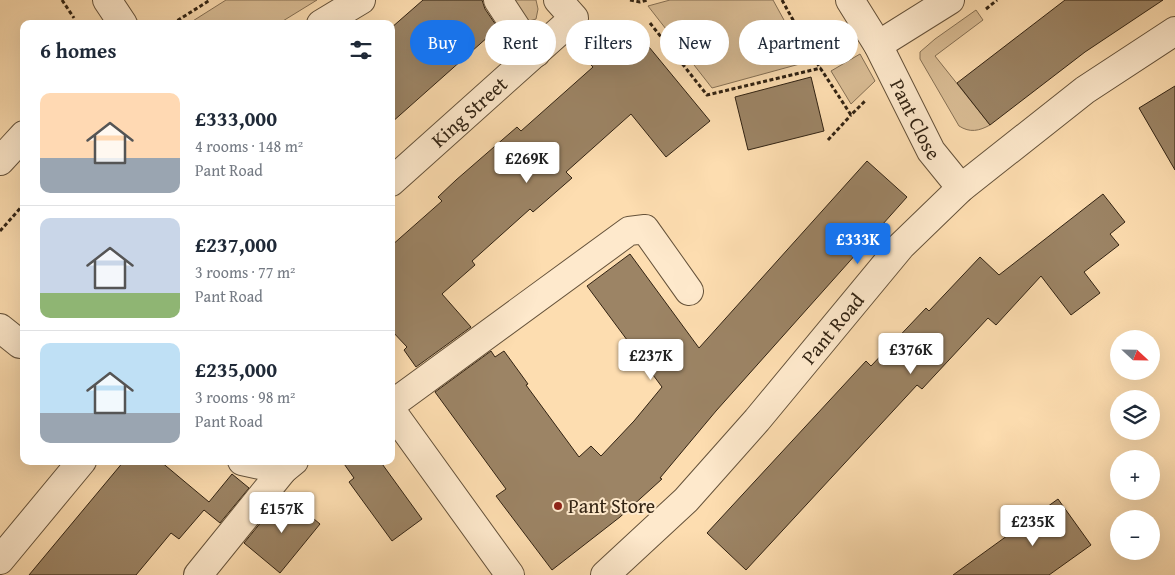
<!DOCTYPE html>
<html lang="en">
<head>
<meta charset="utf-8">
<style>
	body { margin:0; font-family:"Gentium Book Plus",serif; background:#f6f6f7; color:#1f2937; height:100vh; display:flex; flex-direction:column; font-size:19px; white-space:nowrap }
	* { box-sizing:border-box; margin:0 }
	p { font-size:16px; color:#747a83 }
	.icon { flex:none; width:28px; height:28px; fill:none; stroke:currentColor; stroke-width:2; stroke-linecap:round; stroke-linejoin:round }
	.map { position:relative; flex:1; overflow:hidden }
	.side { position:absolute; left:20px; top:20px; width:375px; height:445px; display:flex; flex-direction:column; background:#fff; border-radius:10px; box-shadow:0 5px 20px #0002 }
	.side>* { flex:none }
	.guide { position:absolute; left:410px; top:20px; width:475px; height:45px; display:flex; gap:10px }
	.needle { width:32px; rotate:112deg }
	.fabs { position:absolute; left:1110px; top:330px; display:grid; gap:10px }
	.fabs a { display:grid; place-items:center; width:50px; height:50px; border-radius:50%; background:#fff; box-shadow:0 5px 20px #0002; font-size:25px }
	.price { position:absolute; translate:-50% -42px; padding:0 11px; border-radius:5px; background:#fff; color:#222; font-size:16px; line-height:32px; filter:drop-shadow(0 1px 2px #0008) }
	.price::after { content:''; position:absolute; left:50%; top:30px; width:15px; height:11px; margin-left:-8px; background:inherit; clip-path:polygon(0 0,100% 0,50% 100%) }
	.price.active { background:#1a73e8; color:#fff }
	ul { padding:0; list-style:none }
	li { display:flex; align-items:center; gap:15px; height:125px; padding:0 20px }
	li+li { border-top:1px solid #e0e1e3 }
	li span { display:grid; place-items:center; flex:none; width:140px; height:100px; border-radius:10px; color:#555 }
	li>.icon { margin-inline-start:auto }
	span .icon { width:60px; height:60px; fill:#fffc; stroke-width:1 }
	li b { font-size:21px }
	h2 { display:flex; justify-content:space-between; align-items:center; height:60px; padding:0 20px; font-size:21px }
	.pill { padding:0 18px; border-radius:22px; background:#fff; box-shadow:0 5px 20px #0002; font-size:18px; line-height:45px }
	.pill.active { background:#1a73e8; color:#fff }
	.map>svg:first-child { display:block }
	.green { fill:#dabd95; stroke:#867054 }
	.building { fill:#9c8465; stroke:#322313 }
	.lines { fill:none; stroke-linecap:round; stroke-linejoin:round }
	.minor-casing { stroke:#65523a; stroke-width:30 }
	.path { stroke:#322313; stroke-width:3; stroke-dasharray:4 2.5; stroke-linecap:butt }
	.minor { stroke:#fee9cc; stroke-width:28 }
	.poi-dot { fill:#8f2418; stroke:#fee9cc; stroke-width:2 }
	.labels { text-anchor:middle; stroke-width:4; stroke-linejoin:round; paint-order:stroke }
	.street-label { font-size:20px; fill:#322313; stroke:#fee9cc }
	.poi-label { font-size:20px; fill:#322313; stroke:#fee9cc; text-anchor:start }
</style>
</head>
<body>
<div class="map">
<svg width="1175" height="575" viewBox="0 0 1175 575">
	<rect width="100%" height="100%" fill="#fdddb0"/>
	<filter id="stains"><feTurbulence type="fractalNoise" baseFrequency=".004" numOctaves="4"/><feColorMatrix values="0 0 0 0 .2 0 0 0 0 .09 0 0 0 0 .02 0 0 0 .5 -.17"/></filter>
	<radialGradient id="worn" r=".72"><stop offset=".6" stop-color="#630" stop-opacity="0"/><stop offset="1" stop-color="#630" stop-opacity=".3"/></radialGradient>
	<g class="green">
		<polygon points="226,0 317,0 278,24 188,24"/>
		<polygon points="510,0 536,0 538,9 536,19 529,21 521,17"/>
		<polygon points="670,0 773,0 807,62 712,88 648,6"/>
		<path d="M976,10L983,20L935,56L990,125C979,131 970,133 959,126L920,59V52L935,39Z"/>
		<polygon points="860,54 875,81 851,104 831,71"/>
	</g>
	<g class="building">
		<polygon points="423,0 482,0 485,9 498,28 391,123 391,28"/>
		<polygon points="1065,0 1163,0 1085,52 990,125 957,83"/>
		<polygon points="635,30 710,121 666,157 631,114 566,172 572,178 533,212 530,209 472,261 475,265 443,293 442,294 471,327 416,367 404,350 407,347 391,330 391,246 442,201 438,197 456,180 517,127 521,131 593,67 591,65"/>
		<polygon points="811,77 824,131 748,150 735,97"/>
		<polygon points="1175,86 1175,170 1139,108"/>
		<polygon points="867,161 907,197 716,411 660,478 662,479 620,517 552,570 496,496 506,489 435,392 491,351 495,357 504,351 528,384 526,385 579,457 591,446 601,456 634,421 662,387 587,286 630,254 699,348"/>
		<polygon points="1103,194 1125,222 1110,234 1119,245 1084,272 1100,293 1071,315 1041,276 996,325 988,318 922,389 917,385 746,570 707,533 866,361 871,366 926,308 929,311 980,257 999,275"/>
		<polygon points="124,461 160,461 209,502 232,474 249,488 220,523 204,510 179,539 171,533 136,575 29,575"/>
		<polygon points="342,461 380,461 422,519 392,541 349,482 354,478"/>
		<polygon points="284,494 320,524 280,573 244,543"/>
		<polygon points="1058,499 1091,545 1049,575 953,575"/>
	</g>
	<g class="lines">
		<g class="minor-casing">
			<g id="minor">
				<polyline points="107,0 123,24"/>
				<polyline points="498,0 517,29 536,53"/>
				<path id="s1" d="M850,0L878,45L931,151L961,188"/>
				<polyline points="321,24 361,0"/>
				<polyline points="878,45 950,0"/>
				<polyline points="0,161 24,135"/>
				<path id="s2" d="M391,182L574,18L558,0"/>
				<polyline points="0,328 20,344 24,340"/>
				<polyline points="391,405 629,231 645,229 689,291"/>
				<polyline points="391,410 510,575"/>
				<polyline points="242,461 283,470"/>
				<polyline points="0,560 82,461"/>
				<polyline points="198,575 283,470 294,461"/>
				<path id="s3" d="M605,575L686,500L757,420L901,246L961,188L1085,90L1175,31"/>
			</g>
		</g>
		<g class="path">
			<polyline points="62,0 74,18"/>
			<polyline points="630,0 640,2 648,0"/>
			<polyline points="782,0 815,60 851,115 865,101"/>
			<polyline points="986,9 997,0"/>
			<polyline points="650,23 707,95 821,68"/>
			<polyline points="172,24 210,0"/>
			<polyline points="828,140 851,115"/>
			<polyline points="0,231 24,204"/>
		</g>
		<use href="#minor" class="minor"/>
	</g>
	<circle class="poi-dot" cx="558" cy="506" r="5"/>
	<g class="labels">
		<g class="street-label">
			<text dy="7" stroke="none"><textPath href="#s2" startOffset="105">King Street</textPath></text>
			<text dy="7" stroke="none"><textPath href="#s1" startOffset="136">Pant Close</textPath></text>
			<text dy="7" stroke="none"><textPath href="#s3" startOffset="336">Pant Road</textPath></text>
		</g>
		<g class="poi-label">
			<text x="568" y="513">Pant Store</text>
		</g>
	</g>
	<rect width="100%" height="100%" filter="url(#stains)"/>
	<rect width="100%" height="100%" fill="url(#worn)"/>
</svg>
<div class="fabs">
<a><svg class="needle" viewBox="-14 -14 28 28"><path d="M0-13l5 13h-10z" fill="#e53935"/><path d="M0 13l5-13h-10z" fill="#747a83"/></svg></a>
<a><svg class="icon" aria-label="layers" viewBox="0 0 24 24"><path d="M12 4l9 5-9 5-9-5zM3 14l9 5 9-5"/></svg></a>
<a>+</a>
<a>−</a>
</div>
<b class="price" style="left:527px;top:184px">£269K</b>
<b class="price active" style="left:858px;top:265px">£333K</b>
<b class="price" style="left:911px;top:375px">£376K</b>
<b class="price" style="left:651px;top:381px">£237K</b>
<b class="price" style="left:282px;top:534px">£157K</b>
<b class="price" style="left:1033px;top:547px">£235K</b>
<div class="guide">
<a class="pill active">Buy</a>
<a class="pill">Rent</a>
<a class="pill">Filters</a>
<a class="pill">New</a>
<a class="pill">Apartment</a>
</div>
<section class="side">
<h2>6 homes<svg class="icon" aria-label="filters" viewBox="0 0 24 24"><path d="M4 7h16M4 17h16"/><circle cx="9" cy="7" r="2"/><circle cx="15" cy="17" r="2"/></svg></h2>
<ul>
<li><span style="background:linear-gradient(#ffd9b3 65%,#9aa5b1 0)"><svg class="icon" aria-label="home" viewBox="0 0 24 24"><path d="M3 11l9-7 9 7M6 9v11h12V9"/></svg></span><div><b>£333,000</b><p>4 rooms · 148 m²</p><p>Pant Road</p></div></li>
<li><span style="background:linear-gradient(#c9d6e8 75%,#8fb573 0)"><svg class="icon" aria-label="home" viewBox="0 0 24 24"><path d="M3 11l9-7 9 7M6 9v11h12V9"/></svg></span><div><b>£237,000</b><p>3 rooms · 77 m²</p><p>Pant Road</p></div></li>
<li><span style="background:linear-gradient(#bfe0f5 70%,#9aa5b1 0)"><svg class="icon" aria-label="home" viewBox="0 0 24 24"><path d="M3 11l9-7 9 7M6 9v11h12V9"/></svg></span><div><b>£235,000</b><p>3 rooms · 98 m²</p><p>Pant Road</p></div></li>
</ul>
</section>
</div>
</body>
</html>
